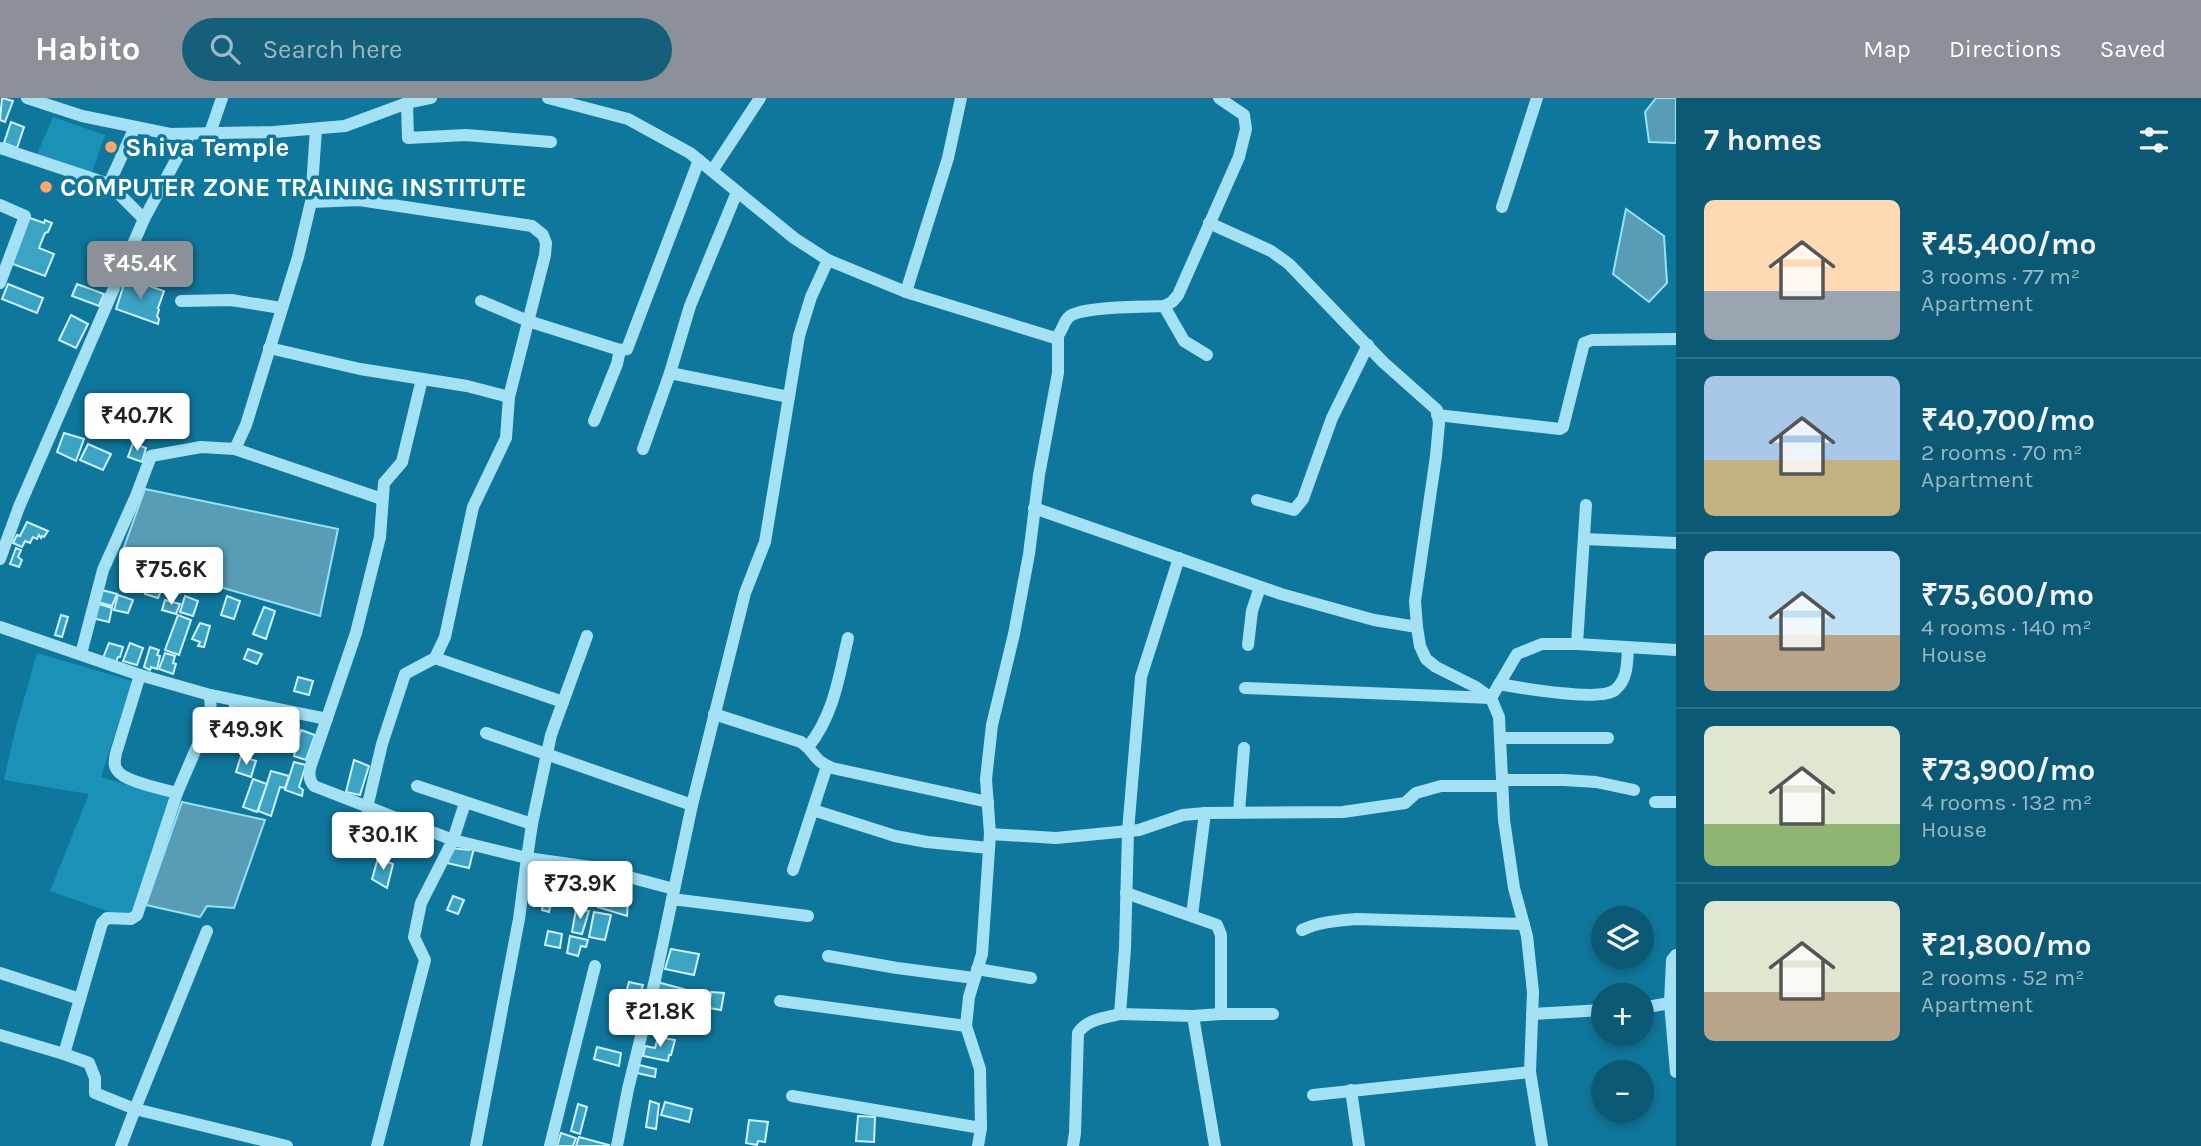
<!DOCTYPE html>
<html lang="en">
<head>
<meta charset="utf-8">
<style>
	body { margin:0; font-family:Karla,sans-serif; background:#155f7a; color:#f1f3f6; height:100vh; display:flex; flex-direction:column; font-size:26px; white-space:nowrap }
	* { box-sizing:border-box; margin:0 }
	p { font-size:23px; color:#9ab8c5 }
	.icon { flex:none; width:38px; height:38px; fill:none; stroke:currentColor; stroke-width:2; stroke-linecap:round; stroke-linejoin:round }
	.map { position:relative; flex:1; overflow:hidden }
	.side { display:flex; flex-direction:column; background:#0c5975; width:525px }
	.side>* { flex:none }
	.tools { position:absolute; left:1591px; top:808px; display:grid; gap:14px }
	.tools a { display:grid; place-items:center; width:63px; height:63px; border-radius:50%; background:#0c5975; box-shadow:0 4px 10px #0003; font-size:35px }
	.price { position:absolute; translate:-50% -60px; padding:0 16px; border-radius:7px; background:#fff; color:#222; font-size:23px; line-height:46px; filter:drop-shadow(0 2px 4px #0008) }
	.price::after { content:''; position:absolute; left:50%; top:42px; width:21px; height:16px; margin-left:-10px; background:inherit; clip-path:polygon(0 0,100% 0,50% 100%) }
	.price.active { background:#8c9099; color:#fff }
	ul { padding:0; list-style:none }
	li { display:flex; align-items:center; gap:21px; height:175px; padding:0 28px }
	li+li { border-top:2px solid #2c6f87 }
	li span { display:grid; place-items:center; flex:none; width:196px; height:140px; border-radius:10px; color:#555 }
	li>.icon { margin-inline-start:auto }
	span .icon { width:84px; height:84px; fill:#fffc; stroke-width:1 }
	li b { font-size:30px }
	h2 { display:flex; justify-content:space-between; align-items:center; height:84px; padding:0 28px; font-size:30px }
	header { display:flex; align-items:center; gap:42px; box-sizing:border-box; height:98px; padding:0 35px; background:#8c9099; color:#fff }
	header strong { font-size:33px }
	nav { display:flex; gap:38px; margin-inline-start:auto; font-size:24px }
	.search { width:490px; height:63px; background:#155f7a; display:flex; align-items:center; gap:18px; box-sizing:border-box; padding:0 24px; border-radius:38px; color:#9ab8c5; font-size:26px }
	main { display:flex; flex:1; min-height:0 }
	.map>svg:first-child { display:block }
	.green { fill:#1b91b8 }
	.water { fill:#589db5; stroke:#96e1f8; stroke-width:2 }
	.building { fill:#3da3c5; stroke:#cdf2fe; stroke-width:2 }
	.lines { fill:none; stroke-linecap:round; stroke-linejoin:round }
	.minor { stroke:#a4e1f5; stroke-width:12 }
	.poi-dot { fill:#ffa668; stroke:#10779c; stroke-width:2.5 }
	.labels { text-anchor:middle; stroke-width:7; stroke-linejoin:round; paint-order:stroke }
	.poi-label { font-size:26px; font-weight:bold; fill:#fff; stroke:#10779c; text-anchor:start }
</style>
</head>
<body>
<header>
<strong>Habito</strong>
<div class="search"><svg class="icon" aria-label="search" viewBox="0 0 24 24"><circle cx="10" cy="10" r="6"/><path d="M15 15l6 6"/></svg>Search here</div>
<nav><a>Map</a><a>Directions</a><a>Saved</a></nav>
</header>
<main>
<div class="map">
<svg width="1676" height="1048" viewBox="0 0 1676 1048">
	<rect width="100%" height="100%" fill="#10779c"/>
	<g class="green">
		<polygon points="53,19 105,37 91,77 37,56"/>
		<polygon points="37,555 132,583 101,679 170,700 130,821 50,793 89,696 4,682 15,633"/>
	</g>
	<g class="water">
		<polygon points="1656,0 1676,0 1676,45 1649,44 1645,14"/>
		<polygon points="1626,111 1664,138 1667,185 1649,204 1613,176"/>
		<polygon points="145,391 338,431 320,518 120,460"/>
		<polygon points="182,704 265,722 234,810 207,808 200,819 146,807"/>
	</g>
	<g class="building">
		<polygon points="2,0 13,3 5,24 0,22"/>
		<polygon points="11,24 24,29 17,50 4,45"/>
		<polygon points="27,119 44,125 45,122 52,125 48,134 45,135 39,150 54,156 45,178 10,165"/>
		<polygon points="126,180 164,193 158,210 159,212 157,218 159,221 158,226 116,211"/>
		<polygon points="8,186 43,200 37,215 2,201"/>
		<polygon points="77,186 104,196 99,208 72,198"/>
		<polygon points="71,217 88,226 76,250 59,242"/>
		<polygon points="64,335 84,341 76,363 57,354"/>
		<polygon points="133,345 146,350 142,364 128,359"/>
		<polygon points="88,346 111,356 103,372 80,362"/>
		<polygon points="27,424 48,433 44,439 42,438 41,440 39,437 37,441 33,439 30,445 25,443 22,449 13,445 17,437 20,438"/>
		<polygon points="16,450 21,452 18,459 22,462 19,469 10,466"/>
		<polygon points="152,476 166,481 158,500 145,496"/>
		<polygon points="171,480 182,484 180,495 169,492"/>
		<polygon points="102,492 117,496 112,508 98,504"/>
		<polygon points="118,497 133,502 128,515 114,512"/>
		<polygon points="185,498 198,503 193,518 180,514"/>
		<polygon points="227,498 240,503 234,521 221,517"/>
		<polygon points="165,502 180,506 176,516 162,512"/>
		<polygon points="96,505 112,510 109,524 92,520"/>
		<polygon points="264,509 275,513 266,541 253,536"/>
		<polygon points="61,517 68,519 62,539 55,537"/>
		<polygon points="178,517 191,522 179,557 165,552"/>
		<polygon points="200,525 210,528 204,549 198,548 200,544 192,541"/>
		<polygon points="109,545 123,549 120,559 118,559 116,564 103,560"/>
		<polygon points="130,545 143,550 137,567 123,563"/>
		<polygon points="150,549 159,552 157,557 160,558 157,571 151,569 150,572 144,569"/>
		<polygon points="248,551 262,556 257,566 244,561"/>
		<polygon points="165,555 175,558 173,565 176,566 173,576 159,571"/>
		<polygon points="298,579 313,583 309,597 294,593"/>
		<polygon points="230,608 244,610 237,635 223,631"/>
		<polygon points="286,623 299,627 292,654 278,650"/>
		<polygon points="250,626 264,630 258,648 244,643"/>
		<polygon points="301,632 315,637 306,662 294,658"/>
		<polygon points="241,658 256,663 251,679 236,674"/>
		<polygon points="354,662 369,668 360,697 346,694"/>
		<polygon points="294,664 306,667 299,689 303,692 302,698 285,692"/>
		<polygon points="271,673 289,678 285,690 280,689 271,718 258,713"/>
		<polygon points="253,681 267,686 257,714 243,709"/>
		<polygon points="343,730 363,738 357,753 339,740"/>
		<polygon points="470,749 474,750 469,770 447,765 451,750 469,752"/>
		<polygon points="378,760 393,766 387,790 372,781"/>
		<polygon points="602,794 628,803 627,818 598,809"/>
		<polygon points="545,796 553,798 549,814 542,812"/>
		<polygon points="453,798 464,802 458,816 447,812"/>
		<polygon points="576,811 589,813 582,836 572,834"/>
		<polygon points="594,814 611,817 605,842 589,839"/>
		<polygon points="548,833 562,836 560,850 545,847"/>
		<polygon points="570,838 588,842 586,849 581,848 578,858 567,855"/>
		<polygon points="671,851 699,856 694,877 665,871"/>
		<polygon points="629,884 643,887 639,902 625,898"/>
		<polygon points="657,884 687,892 683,908 652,902"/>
		<polygon points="711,894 724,895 721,912 709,910"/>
		<polygon points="658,939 675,942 671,957 669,957 668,963 643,958 645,948 655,950"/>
		<polygon points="597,949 621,955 619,968 594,961"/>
		<polygon points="639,967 656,971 655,979 637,975"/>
		<polygon points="650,1003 659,1006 656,1031 646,1029"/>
		<polygon points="665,1004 692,1011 689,1024 661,1017"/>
		<polygon points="578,1006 587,1009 580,1036 571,1033"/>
		<polygon points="858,1018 875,1019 874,1044 856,1043"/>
		<polygon points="749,1022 768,1024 765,1044 758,1043 757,1047 746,1045"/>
		<polygon points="561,1035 576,1040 573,1048 557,1048"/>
		<polygon points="579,1039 609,1047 608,1048 576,1048"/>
	</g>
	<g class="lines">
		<g class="minor">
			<polyline points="27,0 82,18 170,36 274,34 345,28 407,5 431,0"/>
			<path d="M548,0L628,21L690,55L794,140L828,162L906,194L1055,240C1063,235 1062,224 1070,218C1085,208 1143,209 1164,208L1172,204L1178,197L1239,59L1246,31L1244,17L1219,0"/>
			<polyline points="407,5 408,40 466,37 551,44"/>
			<polyline points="210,35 222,0"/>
			<polyline points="0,50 109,86 135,29"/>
			<polyline points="712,73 760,0"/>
			<polyline points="109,86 144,121"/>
			<polyline points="311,104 359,102 532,128 543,137 546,145 545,157 509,299"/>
			<polyline points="0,107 25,118 0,185"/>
			<polyline points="1502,109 1537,0"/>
			<polyline points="1209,125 1271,153 1289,166 1383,264 1437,312 1439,325 1436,358 1415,503 1417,529 1420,548 1426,561 1436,569 1476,589 1491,600 1499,619 1504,722 1514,790 1527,838 1533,894 1530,974 1542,1048"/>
			<polyline points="906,194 948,60 961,0"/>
			<polyline points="181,203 231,202 281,210"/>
			<polyline points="481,203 528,223 620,252 627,251 699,62"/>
			<polyline points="1164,208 1184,243 1207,257"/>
			<polyline points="269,250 360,271 467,288 509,299 506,340 473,409 445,539 435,560 405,576 382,646 367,710"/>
			<polyline points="670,275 789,299"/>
			<polyline points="1437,317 1560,331 1563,329 1584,245 1592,242 1676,241"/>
			<polyline points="594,323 617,266 620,252"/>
			<polyline points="235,351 382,401"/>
			<polyline points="643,351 670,275 690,208 737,94"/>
			<polyline points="1257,402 1294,412 1303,401 1332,320 1368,247"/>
			<polyline points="1034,410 1281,496 1374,522 1417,529"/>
			<polyline points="1584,441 1676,445"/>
			<polyline points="1179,460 1141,579 1128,733 1125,850 1120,916 1193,918 1215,1048"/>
			<polyline points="0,461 19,409 144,121 190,36"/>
			<polyline points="0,529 140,577 210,597 327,621"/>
			<polyline points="587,538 551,637 532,726 527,760 591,769 674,791"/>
			<polyline points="1577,546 1586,407"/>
			<polyline points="1248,547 1252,513 1260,489"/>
			<polyline points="81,556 103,472 136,398 151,358 201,349 235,351 246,327 298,159 311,104 316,31"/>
			<polyline points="435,560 563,604"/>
			<path d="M1499,586C1521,590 1600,604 1615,592C1628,581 1627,565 1628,550"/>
			<polyline points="1245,590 1491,600 1517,556 1542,546 1577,546 1676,552"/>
			<path d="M714,616L801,644C817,655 811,661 832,670L988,704"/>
			<polyline points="486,635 692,707"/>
			<polyline points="1500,640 1608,640"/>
			<path d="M808,649C834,617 839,578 848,540"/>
			<polyline points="1502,682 1564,682 1596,684 1634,692"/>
			<polyline points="417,688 532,726"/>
			<polyline points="177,695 211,616 210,597"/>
			<polyline points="1655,704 1676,704"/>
			<polyline points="465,705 453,742 527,760 519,821 476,1048"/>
			<polyline points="813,712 895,738 927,744 989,750"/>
			<polyline points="1239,714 1244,650"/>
			<polyline points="990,736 1056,740 1139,732 1183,717 1205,715 1343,714 1405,705 1416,695 1441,688 1502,688"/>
			<polyline points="793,772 827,668"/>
			<polyline points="1126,795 1217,827 1221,837 1221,916"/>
			<polyline points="672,801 808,818"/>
			<polyline points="1192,817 1205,715"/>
			<path d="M1302,832C1319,824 1336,823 1356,821L1524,826"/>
			<polyline points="207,833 135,1011 287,1048"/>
			<polyline points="828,858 897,870 974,880"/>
			<polyline points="977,871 1031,880"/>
			<polyline points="0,875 80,901"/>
			<polyline points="780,903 966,928"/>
			<polyline points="1670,905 1676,974"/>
			<polyline points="1642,910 1670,905 1672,862 1676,857"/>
			<polyline points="1532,916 1603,912"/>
			<polyline points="1193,918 1221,916 1273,916"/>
			<polyline points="0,937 64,956"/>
			<polyline points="1351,992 1359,1048"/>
			<polyline points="1313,997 1530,974"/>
			<polyline points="792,998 981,1030"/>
			<path d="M121,1048L135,1011L95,995V980L89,965L64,956L102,825L107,820L131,821L137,817L177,695C163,691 124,684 117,672C113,667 115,661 116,655L140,577"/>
			<path d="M377,1048L425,862L414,839L421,805L453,742L314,688C309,682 309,677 310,670L356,535L380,439L384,385L402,364L422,281"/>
			<polyline points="550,1048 595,868"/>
			<polyline points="617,1048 628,991 655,882 692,707 745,495 765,444 799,238 811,199 828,162"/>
			<polyline points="978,1048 981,1030 980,971 966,928 969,899 982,856 990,736 986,681 992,627 1014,536 1029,456 1039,377 1058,275 1058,240"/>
			<path d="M1073,1048L1075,1035L1078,935C1087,921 1105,920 1120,916"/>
		</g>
	</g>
	<g class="poi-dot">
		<circle cx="111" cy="49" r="7"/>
		<circle cx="46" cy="89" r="7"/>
	</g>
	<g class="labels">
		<g class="poi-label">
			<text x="125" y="58">Shiva Temple</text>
			<text x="60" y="98">COMPUTER ZONE TRAINING INSTITUTE</text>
		</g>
	</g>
</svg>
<div class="tools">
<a><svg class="icon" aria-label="layers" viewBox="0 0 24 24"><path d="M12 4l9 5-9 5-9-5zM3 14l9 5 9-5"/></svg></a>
<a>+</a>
<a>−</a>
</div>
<b class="price active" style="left:140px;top:203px">₹45.4K</b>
<b class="price" style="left:137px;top:355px">₹40.7K</b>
<b class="price" style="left:171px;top:509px">₹75.6K</b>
<b class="price" style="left:246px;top:669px">₹49.9K</b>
<b class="price" style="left:383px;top:774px">₹30.1K</b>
<b class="price" style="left:580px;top:823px">₹73.9K</b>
<b class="price" style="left:660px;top:951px">₹21.8K</b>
</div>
<section class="side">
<h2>7 homes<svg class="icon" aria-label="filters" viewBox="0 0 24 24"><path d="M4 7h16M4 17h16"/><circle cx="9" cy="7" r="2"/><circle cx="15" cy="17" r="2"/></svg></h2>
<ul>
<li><span style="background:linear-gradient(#ffd9b3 65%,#9aa5b1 0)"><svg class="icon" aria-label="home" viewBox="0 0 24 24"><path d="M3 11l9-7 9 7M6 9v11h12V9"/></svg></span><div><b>₹45,400/mo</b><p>3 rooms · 77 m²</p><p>Apartment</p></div></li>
<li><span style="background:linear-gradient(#a9c7e8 60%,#c2b280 0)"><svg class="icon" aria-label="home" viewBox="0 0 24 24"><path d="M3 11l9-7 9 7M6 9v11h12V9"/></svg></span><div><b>₹40,700/mo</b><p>2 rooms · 70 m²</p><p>Apartment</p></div></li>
<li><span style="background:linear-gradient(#bfe0f5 60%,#b9a48a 0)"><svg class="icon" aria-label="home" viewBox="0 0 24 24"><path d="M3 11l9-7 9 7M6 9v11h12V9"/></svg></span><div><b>₹75,600/mo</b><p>4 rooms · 140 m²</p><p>House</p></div></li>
<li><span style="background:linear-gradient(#dfe7d0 70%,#8fb573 0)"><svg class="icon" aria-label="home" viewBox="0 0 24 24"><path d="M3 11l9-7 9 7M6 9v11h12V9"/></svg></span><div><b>₹73,900/mo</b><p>4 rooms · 132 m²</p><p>House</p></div></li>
<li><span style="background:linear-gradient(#dfe7d0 65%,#b9a48a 0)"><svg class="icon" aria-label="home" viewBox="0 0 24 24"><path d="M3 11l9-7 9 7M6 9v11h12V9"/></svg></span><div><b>₹21,800/mo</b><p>2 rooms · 52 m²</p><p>Apartment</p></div></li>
</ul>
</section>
</main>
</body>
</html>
